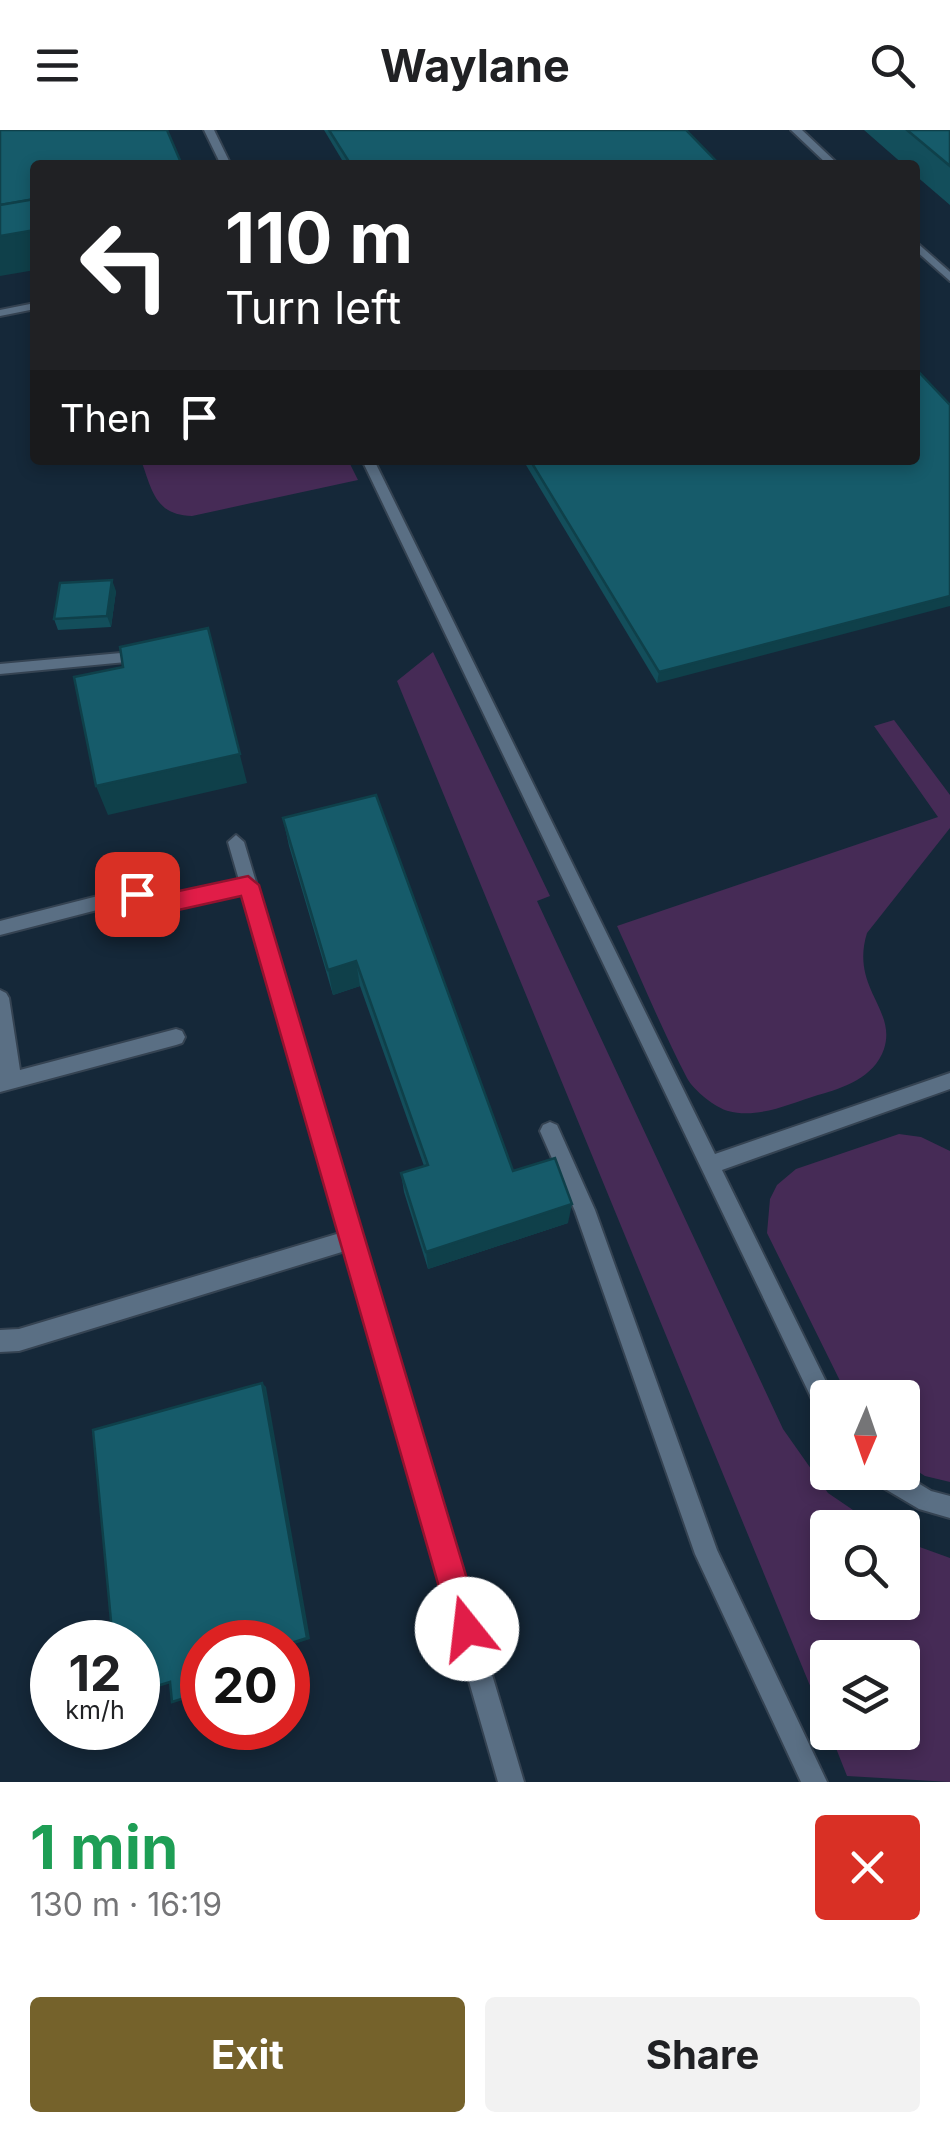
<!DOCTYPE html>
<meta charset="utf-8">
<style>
:root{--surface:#fff;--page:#f2f2f2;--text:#202124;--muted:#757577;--accent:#75622b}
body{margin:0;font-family:Inter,sans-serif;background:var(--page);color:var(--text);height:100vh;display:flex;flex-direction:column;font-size:38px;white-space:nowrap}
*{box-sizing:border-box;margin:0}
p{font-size:32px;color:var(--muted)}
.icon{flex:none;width:55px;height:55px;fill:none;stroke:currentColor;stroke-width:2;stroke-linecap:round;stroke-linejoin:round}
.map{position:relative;height:1652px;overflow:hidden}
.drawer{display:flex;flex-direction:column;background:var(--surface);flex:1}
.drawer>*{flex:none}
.hud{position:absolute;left:30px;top:30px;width:890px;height:305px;border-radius:10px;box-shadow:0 5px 15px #0003;background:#202124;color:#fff;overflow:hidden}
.needle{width:65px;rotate:182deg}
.controls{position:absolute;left:810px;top:1250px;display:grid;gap:20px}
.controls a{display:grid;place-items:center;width:110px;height:110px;border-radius:10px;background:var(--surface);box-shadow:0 5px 15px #0003;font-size:50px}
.speed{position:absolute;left:30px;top:1490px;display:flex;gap:20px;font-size:50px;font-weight:700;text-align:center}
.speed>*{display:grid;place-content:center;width:130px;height:130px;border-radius:50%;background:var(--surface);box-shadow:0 5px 15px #0003;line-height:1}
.speed small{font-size:25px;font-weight:400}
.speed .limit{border:15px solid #d22;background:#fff;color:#111}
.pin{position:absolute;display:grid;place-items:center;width:85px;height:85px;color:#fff;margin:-42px;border-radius:20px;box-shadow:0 5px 15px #0006}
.me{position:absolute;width:110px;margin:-55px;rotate:344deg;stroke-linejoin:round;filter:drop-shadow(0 0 8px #0008)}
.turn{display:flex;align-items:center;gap:35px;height:210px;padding:0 30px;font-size:45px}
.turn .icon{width:130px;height:130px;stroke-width:2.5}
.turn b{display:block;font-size:70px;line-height:85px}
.then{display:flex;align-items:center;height:95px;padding:0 30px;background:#0003;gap:20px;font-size:38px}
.round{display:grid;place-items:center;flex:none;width:105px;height:105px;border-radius:10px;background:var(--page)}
.summary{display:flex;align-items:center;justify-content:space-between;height:170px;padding:0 30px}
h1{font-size:60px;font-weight:700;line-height:75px;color:#1e9e55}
.cta{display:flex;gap:20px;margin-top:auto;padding:20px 30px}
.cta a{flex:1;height:115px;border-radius:10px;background:var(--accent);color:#fff;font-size:40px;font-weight:700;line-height:115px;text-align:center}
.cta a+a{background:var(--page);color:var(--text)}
header{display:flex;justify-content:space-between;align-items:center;height:130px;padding:0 30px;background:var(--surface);font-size:45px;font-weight:700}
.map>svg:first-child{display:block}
.green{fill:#462b56}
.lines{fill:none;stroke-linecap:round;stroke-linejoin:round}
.lane-casing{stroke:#354352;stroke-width:4}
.lane{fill:#5a6f84;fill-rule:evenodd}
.wall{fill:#134e5b}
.shaded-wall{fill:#0f404a}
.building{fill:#165b6a;stroke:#0f404a;stroke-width:2.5}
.route{fill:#e11d48;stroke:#92132f;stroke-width:2.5}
</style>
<header><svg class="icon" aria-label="menu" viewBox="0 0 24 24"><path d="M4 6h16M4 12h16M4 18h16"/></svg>Waylane<svg class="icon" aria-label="search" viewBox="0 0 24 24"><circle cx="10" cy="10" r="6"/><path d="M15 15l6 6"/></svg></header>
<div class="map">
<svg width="950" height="1652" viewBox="0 0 950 1652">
<rect width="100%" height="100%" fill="#152839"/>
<g class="green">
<path d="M141,330H348L358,350L192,386C155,385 152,360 141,330Z"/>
<polygon points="433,522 550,766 537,771 783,1299 828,1363 878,1397 828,1398 828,1472 902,1472 903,1411 950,1428 950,1652 847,1646 830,1603 902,1602 902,1528 828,1528 827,1597 397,551"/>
<path d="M894,590L950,665V698L867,803C850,858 897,879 884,919C874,948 843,958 818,965C789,974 758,989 728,981C716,978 693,960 687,948C662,900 640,846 617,796L938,687L874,596Z"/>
<polygon points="899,1004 921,1007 950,1021 950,1352 925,1346 903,1332 902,1268 848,1267 767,1103 770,1069 777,1055 796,1039"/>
</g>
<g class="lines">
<g class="lane-casing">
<g id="lane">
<polygon points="204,0 214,0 231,35 221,35"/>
<polygon points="791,0 802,0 839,35 828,35"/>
<polygon points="915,111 950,142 950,151 915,120"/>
<polygon points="35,173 35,179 0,186 0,180"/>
<polygon points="362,330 374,330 715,1024 950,943 950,959 722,1040 834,1268 828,1268 828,1289 820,1286"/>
<polygon points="121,523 128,528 126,532 0,544 0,534"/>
<polygon points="236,705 244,712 524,1652 498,1652 345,1121 19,1221 0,1222 0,1200 19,1199 340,1103 243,763 165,781 136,770 0,805 0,791 137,756 165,767 239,750 228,712"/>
<polygon points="0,860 6,863 9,868 20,940 176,899 182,901 185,907 182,913 176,915 0,962"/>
<polygon points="550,992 557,995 595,1080 717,1420 827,1652 801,1652 695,1424 575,1081 540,1001 543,995"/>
<polygon points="867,1342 900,1342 931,1361 950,1366 950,1388 919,1379 870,1350"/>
</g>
</g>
<use href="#lane" class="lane"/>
</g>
<g class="wall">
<polygon points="324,0 686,0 720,35 345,35"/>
<polygon points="864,0 950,0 950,75 915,45 915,35 904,35"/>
<polygon points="523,330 915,330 657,553"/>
<polygon points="116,461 111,497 58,500 54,489"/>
<polygon points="283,688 513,1041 568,1093 428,1139 404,1062 401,1043 424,1036 360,856 333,865 289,716"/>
</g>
<g class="shaded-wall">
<polygon points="35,76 35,140 0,146 0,82"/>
<polygon points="112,450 116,461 111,497 107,486"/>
<polygon points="950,466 950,476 657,553 659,542"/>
<polygon points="208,498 247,653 108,685 96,656"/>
<polygon points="356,831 360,856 333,865 328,840"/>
<polygon points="572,1074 568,1093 428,1139 426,1122"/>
<polygon points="262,1253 266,1257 310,1509 288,1516"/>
<polygon points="202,1541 202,1543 196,1545 199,1564 172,1572 191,1545"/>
</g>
<g class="building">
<polygon points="0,0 167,0 182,35 35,35 35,69 0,75"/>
<polygon points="329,0 686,0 720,35 351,35"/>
<polygon points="907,0 950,0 950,36"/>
<polygon points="35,69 35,100 0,106 0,75"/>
<polygon points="915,238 950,275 950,466 659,542 530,330 915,330"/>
<polygon points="112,450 107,486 54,489 60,453"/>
<polygon points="208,498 240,624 96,656 74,547 123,537 120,517"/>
<polygon points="376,665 513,1041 555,1028 572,1074 426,1122 401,1043 428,1035 356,831 328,840 283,688"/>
<polygon points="262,1253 307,1508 288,1514 288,1512 202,1512 202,1541 191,1545 194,1565 172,1572 170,1552 138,1562 138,1512 113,1512 93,1300"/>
</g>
<polygon class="route" points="248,746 259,755 482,1499 478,1510 467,1515 456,1510 451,1499 241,766 165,783 129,770 126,764 137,754 165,764"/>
</svg>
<div class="controls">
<a><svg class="needle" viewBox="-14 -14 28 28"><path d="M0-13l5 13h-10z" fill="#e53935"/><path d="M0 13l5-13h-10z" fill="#757577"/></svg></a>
<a><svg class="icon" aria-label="search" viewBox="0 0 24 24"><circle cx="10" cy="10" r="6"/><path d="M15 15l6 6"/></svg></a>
<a><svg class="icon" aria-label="layers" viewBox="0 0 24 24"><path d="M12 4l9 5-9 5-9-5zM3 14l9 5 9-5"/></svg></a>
</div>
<div class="speed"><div>12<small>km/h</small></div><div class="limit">20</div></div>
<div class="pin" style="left:137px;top:764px;background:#d93025"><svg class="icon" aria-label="arrive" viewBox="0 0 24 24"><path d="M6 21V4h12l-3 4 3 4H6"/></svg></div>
<svg class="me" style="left:467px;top:1499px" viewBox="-20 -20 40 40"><circle r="19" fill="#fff"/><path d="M0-13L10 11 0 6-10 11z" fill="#e11d48"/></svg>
<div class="hud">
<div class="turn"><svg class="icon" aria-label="left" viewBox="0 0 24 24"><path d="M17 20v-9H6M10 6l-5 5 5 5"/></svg><div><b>110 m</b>Turn left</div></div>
<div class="then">Then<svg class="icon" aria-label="arrive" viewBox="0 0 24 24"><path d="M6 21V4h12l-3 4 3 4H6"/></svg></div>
</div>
</div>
<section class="drawer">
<div class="summary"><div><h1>1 min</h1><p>130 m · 16:19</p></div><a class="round" style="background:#d93025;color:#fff"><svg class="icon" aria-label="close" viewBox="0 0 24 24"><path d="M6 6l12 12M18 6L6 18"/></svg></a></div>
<div class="cta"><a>Exit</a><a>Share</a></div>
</section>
